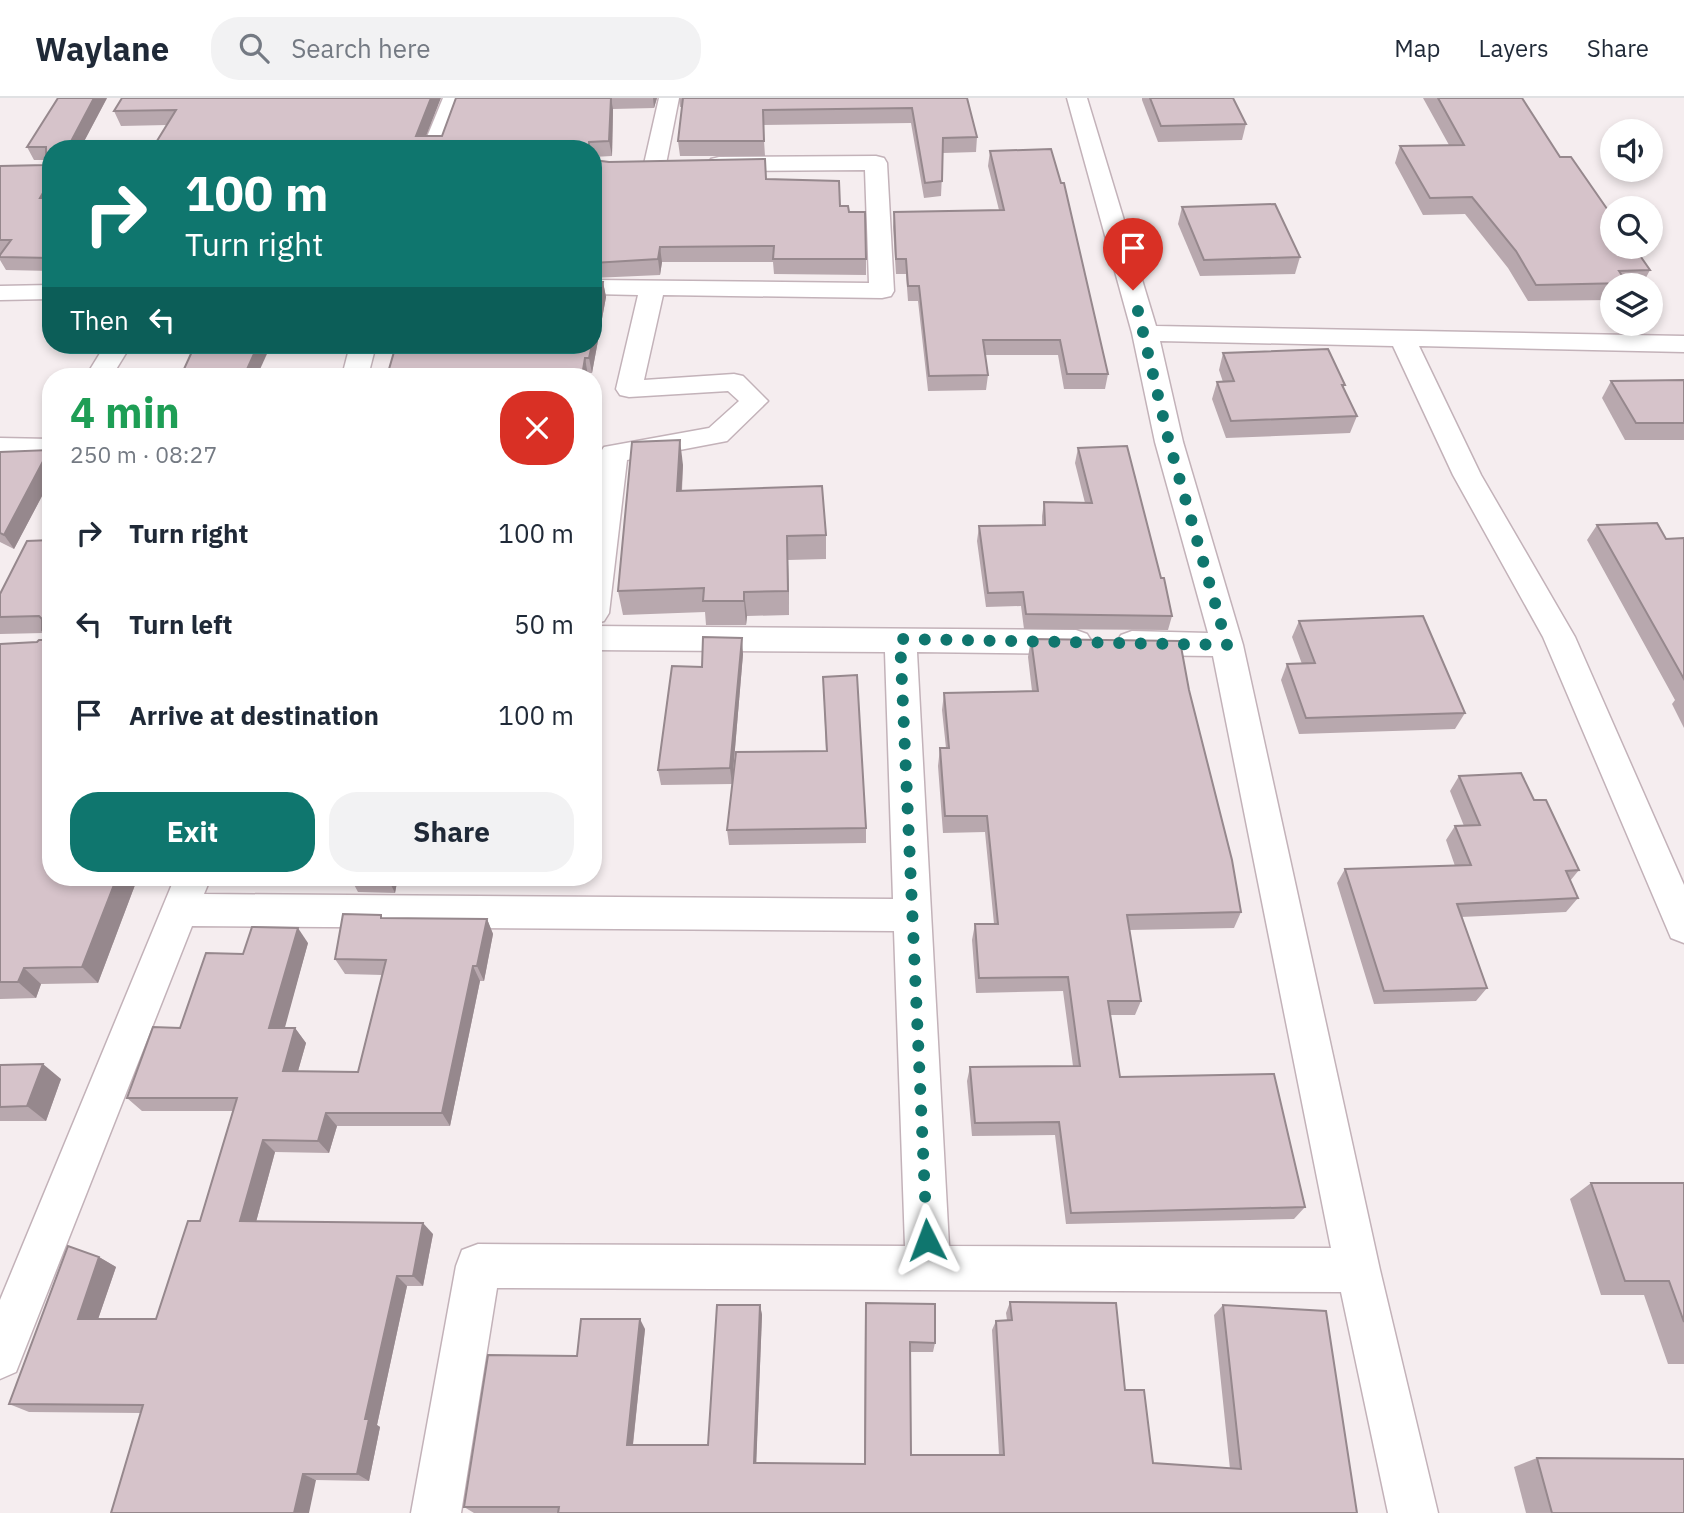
<!DOCTYPE html>
<meta charset="utf-8">
<style>
:root{--surface:#fff;--page:#f2f2f3;--text:#1f2937;--muted:#747a83;--line:#e0e1e3;--accent:#0f766e}
body{margin:0;font-family:"IBM Plex Sans",sans-serif;background:var(--page);color:var(--text);height:100vh;display:flex;flex-direction:column;font-size:26px;white-space:nowrap}
*{box-sizing:border-box;margin:0}
p{font-size:23px;color:var(--muted)}
.icon{flex:none;width:38px;height:38px;fill:none;stroke:currentColor;stroke-width:2;stroke-linecap:round;stroke-linejoin:round}
.map{position:relative;flex:1;overflow:hidden}
.panel{position:absolute;left:42px;top:270px;width:560px;height:518px;display:flex;flex-direction:column;background:var(--surface);border-radius:28px;box-shadow:0 4px 10px #0003}
.panel>*{flex:none}
.banner{position:absolute;left:42px;top:42px;width:560px;height:214px;border-radius:28px;box-shadow:0 4px 10px #0003;background:#0f766e;color:#fff;overflow:hidden}
.buttons{position:absolute;left:1600px;top:21px;display:grid;gap:14px}
.buttons a{display:grid;place-items:center;width:63px;height:63px;border-radius:50%;background:var(--surface);box-shadow:0 4px 10px #0003;font-size:35px}
.pin{position:absolute;display:grid;place-items:center;width:60px;height:60px;color:#fff;margin:-72px -30px;border-radius:50% 50% 50% 0;rotate:-45deg;box-shadow:0 0 7px #0007}
.pin .icon{rotate:45deg}
.me{position:absolute;width:77px;margin:-38px;rotate:357deg;stroke-linejoin:round;filter:drop-shadow(0 0 5px #0008)}
.turn{display:flex;align-items:center;gap:24px;height:147px;padding:0 28px;font-size:32px}
.turn .icon{width:91px;height:91px;stroke-width:2.5}
.turn b{display:block;font-size:49px;line-height:60px}
.then{display:flex;align-items:center;height:66px;padding:0 28px;background:#0003;gap:14px;font-size:26px}
.round{display:grid;place-items:center;flex:none;width:74px;height:74px;border-radius:28px;background:var(--page)}
.head{display:flex;align-items:center;justify-content:space-between;height:119px;padding:0 28px}
h1{font-size:42px;font-weight:800;line-height:52px;color:#1e9e55}
.button{display:flex;gap:14px;margin-top:auto;padding:14px 28px}
.button a{flex:1;height:80px;border-radius:28px;background:var(--accent);color:#fff;font-size:28px;font-weight:800;line-height:80px;text-align:center}
.button a+a{background:var(--page);color:var(--text)}
ul{padding:0;list-style:none}
li{display:flex;align-items:center;gap:21px;height:91px;padding:0 28px}
li div{flex:1}
li b{display:block;font-size:26px}
li em{font-style:normal}
header{display:flex;align-items:center;gap:42px;box-sizing:border-box;height:98px;padding:0 35px;background:var(--surface);border-bottom:2px solid var(--line)}
header strong{font-size:33px}
nav{display:flex;gap:38px;margin-inline-start:auto;font-size:24px}
.search{width:490px;height:63px;background:var(--page);display:flex;align-items:center;gap:18px;box-sizing:border-box;padding:0 24px;border-radius:28px;color:var(--muted);font-size:26px}
.map>svg:first-child{display:block}
.lines{fill:none;stroke-linecap:round;stroke-linejoin:round}
.street-casing{stroke:#c3b2b9;stroke-width:3}
.street{fill:#fff;fill-rule:evenodd}
.wall{fill:#b8a8ae}
.shaded-wall{fill:#96888d}
.building{fill:#d6c3ca;stroke:#96888d;stroke-width:2}
.route{stroke:#0f766e;stroke-width:12;stroke-dasharray:0 21.6}
</style>
<header>
<strong>Waylane</strong>
<div class="search"><svg class="icon" aria-label="search" viewBox="0 0 24 24"><circle cx="10" cy="10" r="6"/><path d="M15 15l6 6"/></svg>Search here</div>
<nav><a>Map</a><a>Layers</a><a>Share</a></nav>
</header>
<div class="map">
<svg width="1684" height="1415" viewBox="0 0 1684 1415">
<rect width="100%" height="100%" fill="#f5edef"/>
<g class="lines">
<g class="street-casing">
<g id="street">
<polygon points="443,0 463,0 444,51 422,51"/>
<polygon points="659,0 679,0 666,66 663,71 647,71 644,66"/>
<polygon points="1067,0 1087,0 1156,228 1684,238 1684,254 1419,248 1481,377 1575,539 1684,787 1684,845 1671,840 1543,539 1453,377 1393,248 1160,243 1183,344 1243,547 1380,1172 1438,1415 1388,1415 1341,1194 497,1190 461,1415 411,1415 456,1168 462,1152 478,1146 905,1148 894,833 192,828 16,1274 0,1281 0,1202 175,779 211,779 204,796 893,801 885,554 593,552 593,528 1076,532 1087,536 1092,544 1087,552 1076,556 917,554 949,1148 1331,1150 1213,558 1132,557 1121,553 1116,545 1121,537 1132,533 1208,535 1155,344 1132,235"/>
<polygon points="876,58 884,60 887,65 894,193 891,198 882,200 663,197 644,282 734,276 743,278 768,303 727,343 627,362 609,515 604,523 593,526 593,403 600,355 604,349 709,330 739,303 728,293 629,299 620,297 616,291 638,197 593,196 593,182 869,185 865,72 719,73 711,71 708,66 711,61 719,59"/>
<polygon points="51,187 51,201 0,202 0,188"/>
<polygon points="105,247 131,247 112,278 86,278"/>
<polygon points="350,247 376,247 368,278 342,278"/>
<polygon points="0,340 51,341 51,359 0,358"/>
</g>
</g>
<use href="#street" class="street"/>
</g>
<g class="wall">
<polygon points="107,0 80,51 51,51 51,173 6,172 0,162 0,157 2,155 0,155 0,68 46,67 46,62 34,62 27,49"/>
<polygon points="122,0 426,38 442,38 456,0 657,0 654,10 613,11 612,58 593,59 593,51 152,51 167,27 121,28 114,13"/>
<polygon points="679,0 967,0 977,39 976,54 943,55 941,98 924,100 911,25 763,27 765,58 680,58 678,43 682,9 680,9"/>
<polygon points="1142,0 1233,0 1246,26 1242,42 1158,44 1142,2"/>
<polygon points="1423,0 1522,0 1560,59 1650,172 1642,187 1612,187 1612,202 1528,203 1508,170 1465,116 1423,117 1395,65 1400,48 1449,47"/>
<polygon points="990,53 1108,276 1105,291 1064,291 1058,257 985,257 988,277 986,292 928,293 918,203 908,203 906,176 896,176 893,129 894,114 999,112 988,68"/>
<polygon points="593,62 766,81 840,108 849,114 866,161 866,177 774,176 773,164 662,164 660,177 593,180"/>
<polygon points="1182,109 1300,159 1295,176 1200,178 1178,126"/>
<polygon points="603,184 606,199 592,275 588,275 588,278 387,278"/>
<polygon points="1223,255 1345,287 1343,290 1357,318 1350,335 1226,340 1212,301 1217,284 1223,284 1219,272"/>
<polygon points="1684,282 1684,342 1625,342 1602,300 1611,283"/>
<polygon points="1078,350 1161,480 1172,518 1168,532 1024,531 1021,508 986,509 977,443 979,428 1042,427 1042,418 1044,404 1085,405 1075,365"/>
<polygon points="49,352 51,355 51,381 14,451 0,444 0,354"/>
<polygon points="683,367 682,393 826,437 826,461 788,462 789,517 747,518 746,527 706,527 705,514 623,517 618,493"/>
<polygon points="1597,427 1666,441 1684,440 1684,630 1672,606 1675,602 1587,442"/>
<polygon points="51,442 51,779 138,779 98,885 41,886 36,900 0,901 0,546 37,544 48,542 43,535 0,536 0,496"/>
<polygon points="1299,523 1465,615 1455,631 1299,636 1281,582 1287,566 1302,566 1292,539"/>
<polygon points="1031,541 1189,592 1241,814 1234,830 1129,832 1141,903 1135,917 1110,917 1120,979 1305,1109 1294,1121 1066,1126 1055,1037 972,1038 967,983 970,969 1073,968 1063,893 976,895 972,842 975,826 994,826 985,734 943,735 938,668 940,650 946,650 942,612 944,595 1032,593 1028,559"/>
<polygon points="743,556 732,686 661,687 658,672 702,569"/>
<polygon points="823,579 866,730 866,745 729,747 727,732 826,653"/>
<polygon points="1459,678 1534,702 1579,772 1570,783 1578,800 1566,814 1461,819 1487,890 1476,903 1374,906 1337,785 1345,771 1455,768 1446,742 1455,728 1464,728 1450,693"/>
<polygon points="398,779 395,795 358,794 351,781"/>
<polygon points="383,820 487,821 493,836 484,883 480,883 450,1028 337,1028 329,1055 275,1054 256,1124 433,1136 423,1188 407,1188 377,1327 380,1329 369,1383 316,1382 141,1315 29,1314 9,1306 99,1159 116,1169 98,1221 156,1221 200,1123 233,1013 142,1013 127,1000 180,930 243,856 308,845 284,930 295,930 306,945 298,973 358,974 382,877 345,876 335,861"/>
<polygon points="0,967 61,981 46,1023 0,1023"/>
<polygon points="1591,1085 1684,1085 1684,1266 1668,1266 1644,1197 1601,1197 1570,1101"/>
<polygon points="1010,1204 1125,1292 1153,1365 1230,1371 1214,1217 1223,1207 1357,1415 474,1415 464,1409 577,1258 645,1231 633,1347 708,1347 760,1207 762,1217 756,1365 864,1366 865,1215 935,1245 933,1254 910,1254 911,1357 999,1357 992,1232 996,1223 1007,1222 1006,1215"/>
<polygon points="1537,1360 1684,1415 1526,1415 1514,1369"/>
</g>
<g class="shaded-wall">
<polygon points="94,0 107,0 80,51 67,51"/>
<polygon points="431,0 441,0 421,51 416,38"/>
<polygon points="611,0 613,11 612,58 609,43"/>
<polygon points="653,0 657,0 654,10"/>
<polygon points="51,81 51,107 40,100"/>
<polygon points="660,149 662,164 660,177 658,161"/>
<polygon points="603,184 606,199 592,275 589,260 592,247 593,247 593,238"/>
<polygon points="258,247 271,247 257,278 244,278"/>
<polygon points="585,260 588,278 582,278"/>
<polygon points="680,342 683,367 680,417 677,393"/>
<polygon points="49,352 51,355 51,381 14,451 4,437"/>
<polygon points="787,438 788,462 789,517 788,493"/>
<polygon points="744,494 747,518 746,527 744,503"/>
<polygon points="51,514 51,545 42,533"/>
<polygon points="742,540 743,556 732,686 730,670"/>
<polygon points="117,779 138,779 98,885 82,869"/>
<polygon points="389,779 398,779 395,795 388,781"/>
<polygon points="487,821 493,836 484,883 477,868"/>
<polygon points="298,830 308,845 281,944 269,930"/>
<polygon points="473,868 480,883 450,1028 442,1015"/>
<polygon points="24,870 41,886 36,900 18,884"/>
<polygon points="295,930 306,945 294,987 283,973"/>
<polygon points="43,966 61,981 46,1023 27,1008"/>
<polygon points="326,1015 337,1028 329,1055 318,1043"/>
<polygon points="263,1042 275,1054 253,1135 240,1123"/>
<polygon points="423,1125 433,1136 423,1188 413,1178"/>
<polygon points="99,1159 116,1169 95,1230 78,1221"/>
<polygon points="397,1178 407,1188 377,1327 380,1329 369,1383 357,1376 365,1321"/>
<polygon points="760,1207 762,1217 756,1372 754,1365"/>
<polygon points="640,1221 645,1231 632,1354 627,1347"/>
<polygon points="303,1376 316,1382 309,1415 294,1415"/>
</g>
<g class="building">
<polygon points="58,0 94,0 67,51 51,51 51,81 40,100 51,100 51,160 0,159 0,157 11,142 0,142 0,68 46,67 46,49 27,49"/>
<polygon points="122,0 431,0 416,38 442,38 456,0 611,0 609,43 589,44 589,51 152,51 176,12 114,13"/>
<polygon points="683,0 967,0 977,39 943,40 942,83 925,85 912,10 763,12 764,43 678,43"/>
<polygon points="1150,0 1233,0 1246,26 1161,28"/>
<polygon points="1438,0 1522,0 1560,59 1571,59 1612,118 1612,149 1634,149 1650,172 1619,173 1627,185 1536,187 1516,153 1472,99 1430,100 1400,48 1464,47"/>
<polygon points="1051,51 1061,85 1064,85 1108,276 1067,276 1060,242 983,242 988,277 929,278 919,188 908,188 906,161 896,161 894,114 1004,112 990,53"/>
<polygon points="765,61 766,81 839,83 840,108 848,108 849,114 865,114 866,161 773,161 774,148 660,149 658,161 593,165 593,62 609,64"/>
<polygon points="1275,106 1300,159 1204,162 1182,109"/>
<polygon points="593,183 603,184 593,238"/>
<polygon points="195,247 258,247 244,278 186,278 189,271 184,271"/>
<polygon points="396,247 592,247 589,260 585,260 582,278 387,278"/>
<polygon points="1328,251 1345,287 1342,287 1357,318 1231,323 1217,284 1234,283 1223,255"/>
<polygon points="1684,282 1684,325 1636,325 1611,283"/>
<polygon points="680,342 677,393 822,388 826,437 787,438 788,493 744,494 744,503 703,503 704,490 618,493 632,344"/>
<polygon points="1127,348 1161,480 1164,480 1172,518 1026,516 1023,494 988,495 979,428 1045,427 1044,404 1092,405 1078,350"/>
<polygon points="49,352 4,437 0,435 0,354"/>
<polygon points="1657,425 1666,441 1684,440 1684,581 1597,427"/>
<polygon points="51,442 51,514 42,533 42,521 39,518 0,519 0,496 27,443"/>
<polygon points="1423,518 1465,615 1306,620 1287,566 1315,565 1299,523"/>
<polygon points="703,539 742,540 730,670 658,672 672,568 702,569"/>
<polygon points="1031,541 1180,543 1189,592 1232,762 1241,814 1127,817 1141,903 1108,903 1120,979 1274,976 1305,1109 1071,1115 1059,1024 975,1025 970,969 1080,968 1068,879 979,880 975,826 998,826 987,718 945,718 940,650 949,650 944,595 1038,593"/>
<polygon points="39,542 51,542 51,779 117,779 82,869 24,870 18,884 0,884 0,546 37,544"/>
<polygon points="857,577 866,730 727,732 736,654 827,653 823,579"/>
<polygon points="1521,675 1534,702 1546,702 1579,772 1566,773 1578,800 1457,806 1487,890 1384,893 1345,771 1471,767 1455,728 1480,727 1459,678"/>
<polygon points="351,779 389,779 388,781 351,781"/>
<polygon points="343,816 381,817 381,820 487,821 477,868 473,868 442,1015 326,1015 318,1043 263,1042 240,1123 423,1125 413,1178 397,1178 365,1321 369,1321 357,1376 303,1376 294,1415 111,1415 143,1307 9,1306 68,1148 99,1159 78,1221 156,1221 188,1123 200,1123 237,1000 127,1000 153,929 180,930 206,855 243,856 252,829 298,830 269,930 295,930 283,973 358,974 386,862 335,861"/>
<polygon points="43,966 27,1008 0,1009 0,967"/>
<polygon points="1591,1085 1684,1085 1684,1224 1669,1183 1625,1183"/>
<polygon points="1010,1204 1116,1205 1125,1292 1144,1292 1153,1365 1241,1371 1223,1207 1326,1213 1357,1415 558,1415 559,1409 464,1409 488,1257 577,1258 581,1221 640,1221 627,1347 708,1347 717,1207 760,1207 754,1365 865,1366 866,1205 935,1206 935,1245 910,1244 911,1357 1004,1357 996,1223 1012,1222"/>
<polygon points="1537,1360 1684,1361 1684,1415 1552,1415"/>
</g>
<g class="lines">
<polyline class="route" points="927,1142 900,541 1227,547 1169,344 1133,192"/>
</g>
</svg>
<div class="buttons">
<a><svg class="icon" aria-label="sound" viewBox="0 0 24 24"><path d="M4 9h4l5-4v14l-5-4H4zM17 9q2 3 0 6"/></svg></a>
<a><svg class="icon" aria-label="search" viewBox="0 0 24 24"><circle cx="10" cy="10" r="6"/><path d="M15 15l6 6"/></svg></a>
<a><svg class="icon" aria-label="layers" viewBox="0 0 24 24"><path d="M12 4l9 5-9 5-9-5zM3 14l9 5 9-5"/></svg></a>
</div>
<div class="pin" style="left:1133px;top:192px;background:#d93025"><svg class="icon" aria-label="arrive" viewBox="0 0 24 24"><path d="M6 21V4h12l-3 4 3 4H6"/></svg></div>
<svg class="me" style="left:927px;top:1142px" viewBox="-20 -20 40 40"><path d="M0-17L14 15 0 8-14 15z" fill="#0f766e" stroke="#fff" stroke-width="4"/></svg>
<div class="banner">
<div class="turn"><svg class="icon" aria-label="right" viewBox="0 0 24 24"><path d="M7 20v-9h11M14 6l5 5-5 5"/></svg><div><b>100 m</b>Turn right</div></div>
<div class="then">Then<svg class="icon" aria-label="left" viewBox="0 0 24 24"><path d="M17 20v-9H6M10 6l-5 5 5 5"/></svg></div>
</div>
<section class="panel">
<div class="head"><div><h1>4 min</h1><p>250 m · 08:27</p></div><a class="round" style="background:#d93025;color:#fff"><svg class="icon" aria-label="close" viewBox="0 0 24 24"><path d="M6 6l12 12M18 6L6 18"/></svg></a></div>
<ul>
<li><svg class="icon" aria-label="right" viewBox="0 0 24 24"><path d="M7 20v-9h11M14 6l5 5-5 5"/></svg><div><b>Turn right</b></div><em>100 m</em></li>
<li><svg class="icon" aria-label="left" viewBox="0 0 24 24"><path d="M17 20v-9H6M10 6l-5 5 5 5"/></svg><div><b>Turn left</b></div><em>50 m</em></li>
<li><svg class="icon" aria-label="arrive" viewBox="0 0 24 24"><path d="M6 21V4h12l-3 4 3 4H6"/></svg><div><b>Arrive at destination</b></div><em>100 m</em></li>
</ul>
<div class="button"><a>Exit</a><a>Share</a></div>
</section>
</div>
